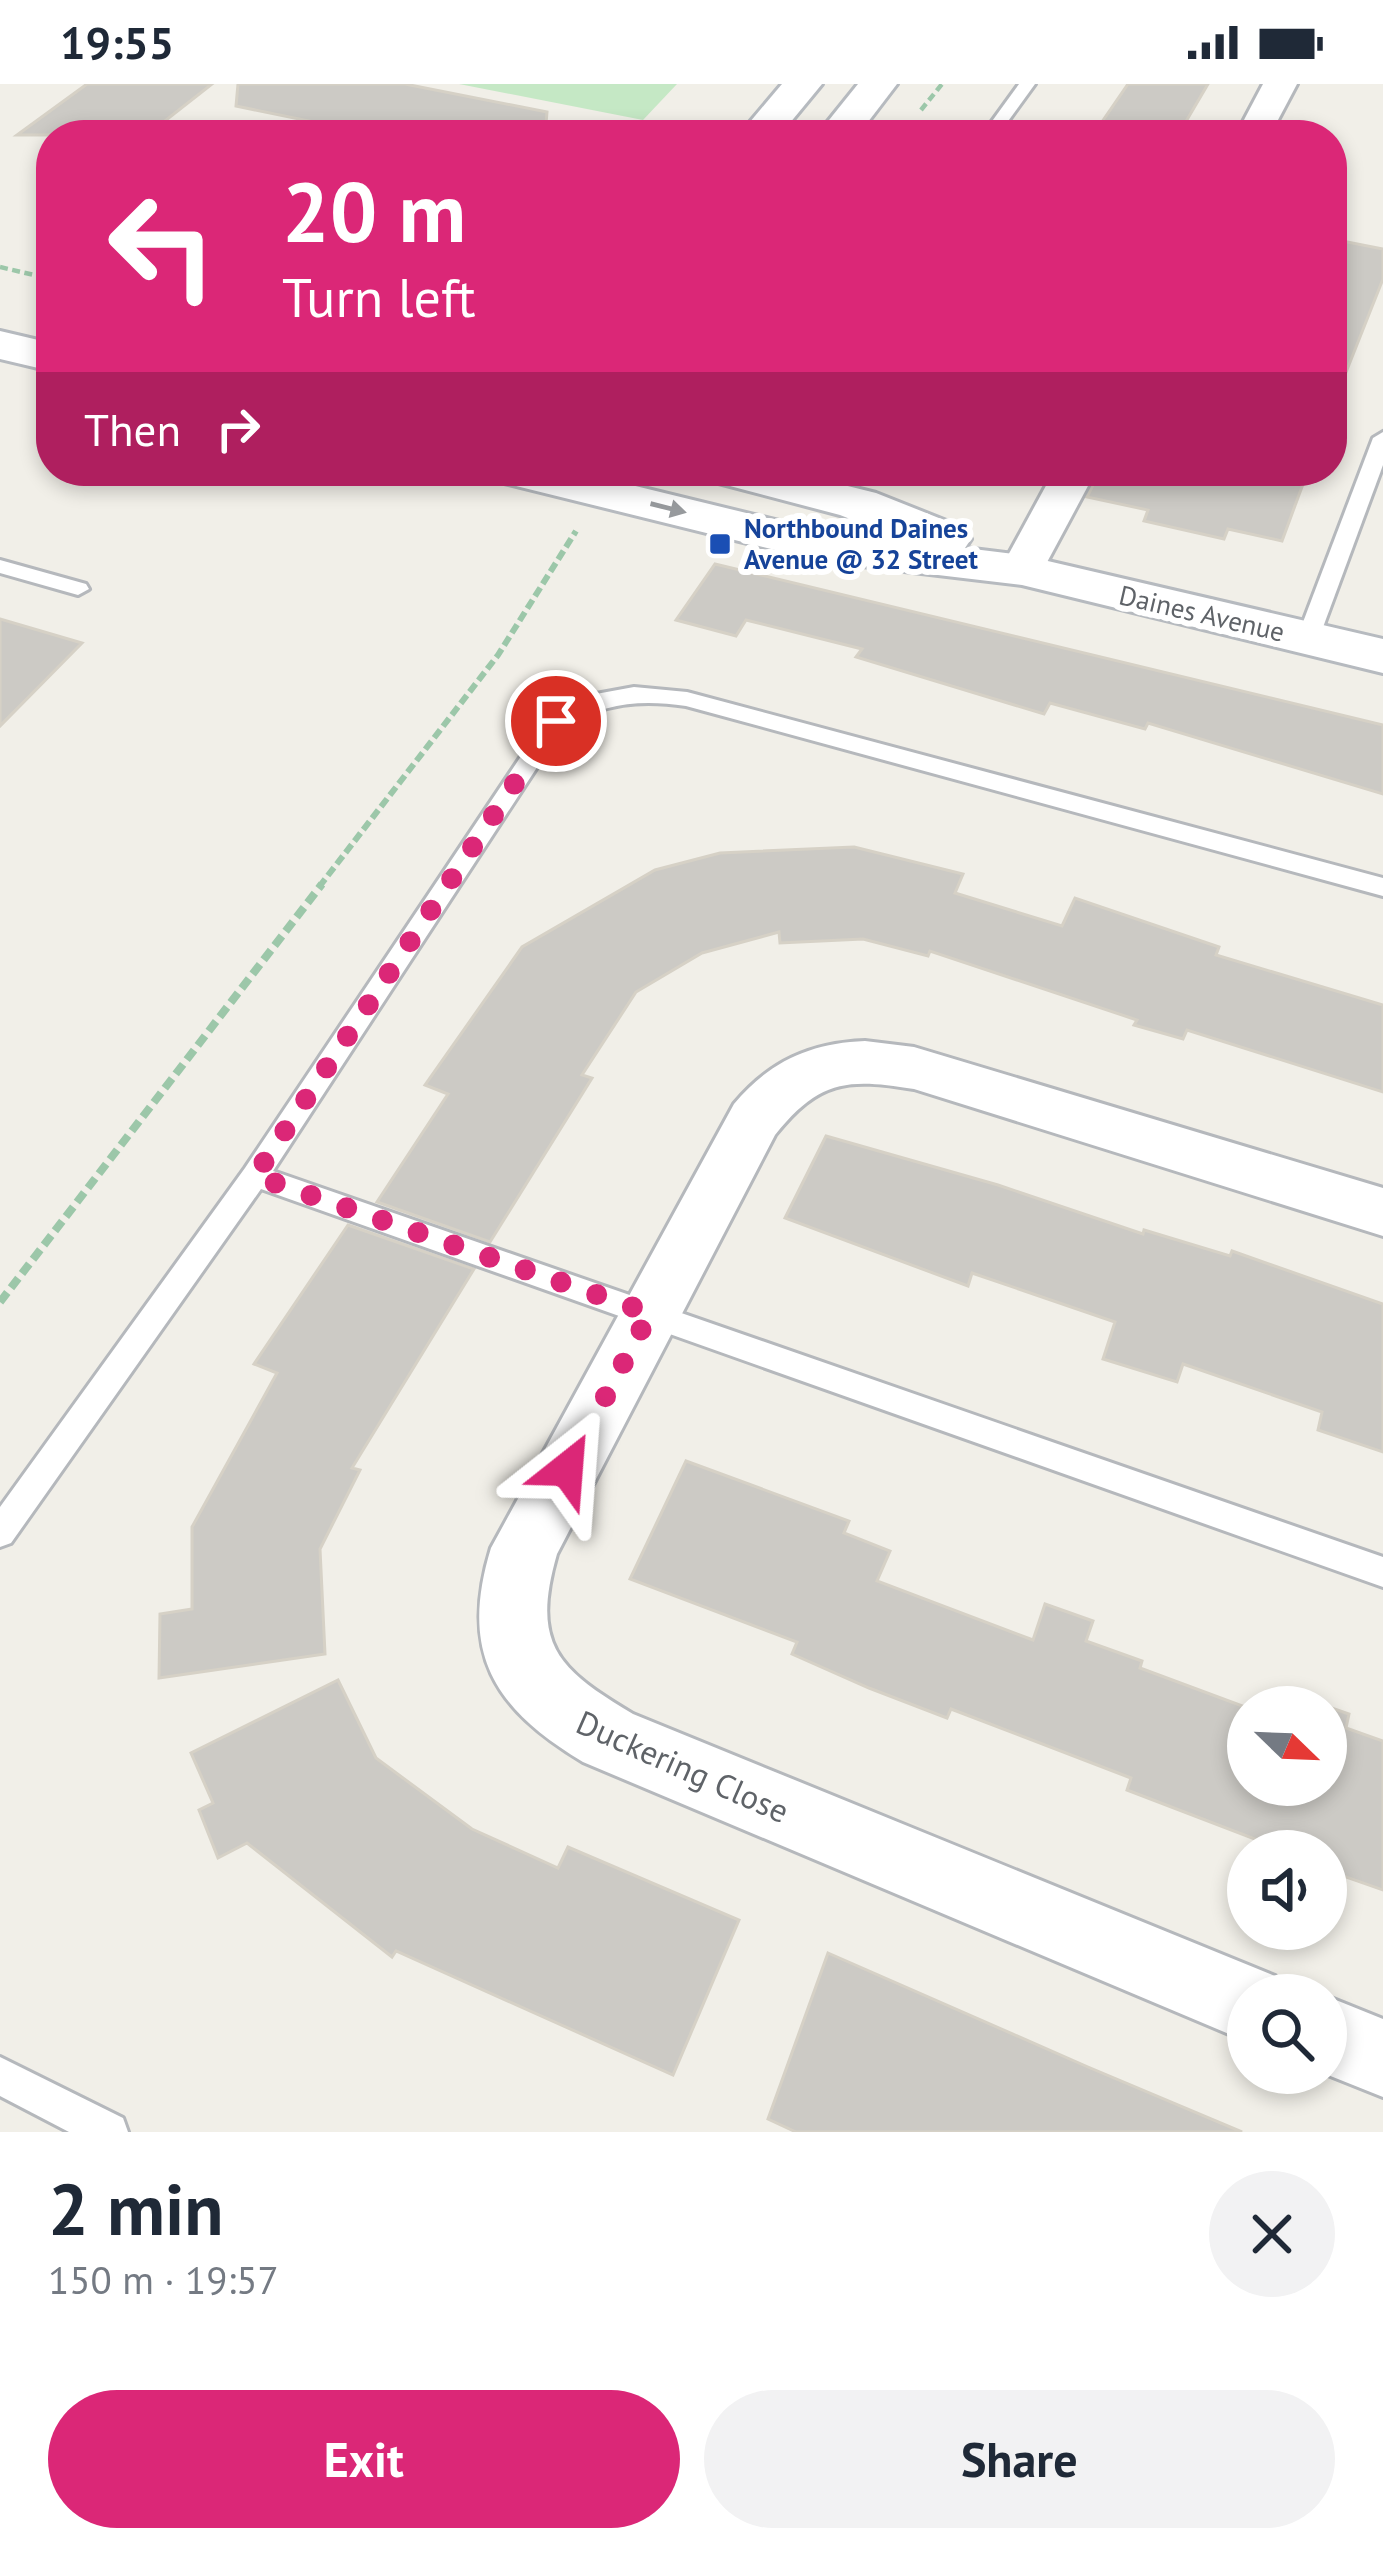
<!DOCTYPE html>
<meta charset="utf-8">
<style>
:root{--surface:#fff;--page:#f2f2f3;--text:#1f2937;--muted:#747a83;--accent:#db2777}
body{margin:0;font-family:"PT Sans",sans-serif;background:var(--page);color:var(--text);height:100vh;display:flex;flex-direction:column;font-size:45px;white-space:nowrap}
*{box-sizing:border-box;margin:0}
p{font-size:39px;color:var(--muted)}
.icon{flex:none;width:66px;height:66px;fill:none;stroke:currentColor;stroke-width:2;stroke-linecap:round;stroke-linejoin:round}
.map{position:relative;height:2048px;overflow:hidden}
.panel{display:flex;flex-direction:column;background:var(--surface);flex:1}
.panel>*{flex:none}
.hud{position:absolute;left:36px;top:36px;width:1311px;height:366px;border-radius:48px;box-shadow:0 6px 18px #0003;background:#db2777;color:#fff;overflow:hidden}
.needle{width:78px;rotate:113deg}
.tools{position:absolute;left:1227px;top:1602px;display:grid;gap:24px}
.tools a{display:grid;place-items:center;width:120px;height:120px;border-radius:50%;background:var(--surface);box-shadow:0 6px 18px #0003;font-size:60px}
.pin{position:absolute;display:grid;place-items:center;width:102px;height:102px;color:#fff;margin:-51px;border:6px solid #fff;border-radius:50%;box-shadow:0 3px 12px #0007}
.me{position:absolute;width:132px;margin:-66px;rotate:28deg;stroke-linejoin:round;filter:drop-shadow(0 0 9px #0008)}
.turn{display:flex;align-items:center;gap:42px;height:252px;padding:0 48px;font-size:54px}
.turn .icon{width:156px;height:156px;stroke-width:2.5}
.turn b{display:block;font-size:84px;line-height:102px}
.then{display:flex;align-items:center;height:114px;padding:0 48px;background:#0003;gap:24px;font-size:45px}
.round{display:grid;place-items:center;flex:none;width:126px;height:126px;border-radius:63px;background:var(--page)}
.headline{display:flex;align-items:center;justify-content:space-between;height:204px;padding:0 48px}
h1{font-size:72px;font-weight:600;line-height:90px}
.primary-button{display:flex;gap:24px;margin-top:auto;padding:24px 48px}
.primary-button a{flex:1;height:138px;border-radius:72px;background:var(--accent);color:#fff;font-size:48px;font-weight:600;line-height:138px;text-align:center}
.primary-button a+a{background:var(--page);color:var(--text)}
.status{display:flex;justify-content:space-between;align-items:center;height:84px;padding:0 60px;background:var(--surface);direction:ltr}
.status svg{height:33px;fill:currentColor}
.map>svg:first-child{display:block}
.green{fill:#c5e8c5}
.building{fill:#cccac5;stroke:#d6d1c6;stroke-width:3}
.lines{fill:none;stroke-linecap:round;stroke-linejoin:round}
.lane-casing{stroke:#b5b8bc;stroke-width:6}
.street-casing{stroke:#b5b8bc;stroke-width:6}
.secondary-casing{stroke:#b6babf;stroke-width:6}
.path-far2{stroke:#9cc7a9;stroke-width:4.5;stroke-dasharray:8 4.5;stroke-linecap:butt}
.path-far1{stroke:#9cc7a9;stroke-width:6;stroke-dasharray:10 4.5;stroke-linecap:butt}
.path{stroke:#9cc7a9;stroke-width:8;stroke-dasharray:12 6;stroke-linecap:butt}
.lane{fill:#fff;fill-rule:evenodd}
.street{fill:#fff;fill-rule:evenodd}
.secondary{fill:#fff;fill-rule:evenodd}
.oneway{fill:#979a9d}
.route{stroke:#db2777;stroke-width:21;stroke-dasharray:0 37.8}
.transit-dot{fill:#1a4fb4;stroke:#fff;stroke-width:4.5}
.labels{text-anchor:middle;dominant-baseline:central;stroke-width:12;stroke-linejoin:round;paint-order:stroke}
.far-transit-label{font-size:27px;font-weight:bold;fill:#164399;stroke:#fff;text-anchor:start}
.far-street-label{font-size:27px;fill:#5f6368;stroke:#fff}
.street-label{font-size:33px;fill:#5f6368;stroke:#fff}
</style>
<div class="status"><b>19:55</b><svg viewBox="0 0 49 12"><path d="M0 12V9h3v3zM5 12V6h3v6zM10 12V3h3v9zM15 12V0h3v12zM26 1h20v11H26zM47 4h2v5h-2z"/></svg></div>
<div class="map">
<svg width="1383" height="2048" viewBox="0 0 1383 2048">
<rect width="100%" height="100%" fill="#f1efe8"/>
<polygon class="green" points="459,0 677,0 643,36"/>
<g class="building">
<polygon points="87,0 212,0 147,51 17,51"/>
<polygon points="238,0 405,0 547,28 545,51 377,51 236,22"/>
<polygon points="1128,0 1208,0 1178,51 1093,51"/>
<polygon points="1332,155 1383,165 1383,195 1335,316"/>
<polygon points="1100,387 1245,387 1303,400 1282,457 1228,445 1224,455 1144,437 1148,426 1087,413"/>
<polygon points="715,480 1383,641 1383,710 1148,639 1145,645 1050,619 1044,630 856,573 862,565 746,536 736,552 676,536"/>
<polygon points="0,535 82,559 0,642"/>
<polygon points="854,763 963,790 955,809 1062,842 1075,814 1219,863 1216,871 1383,921 1383,1008 1187,946 1183,955 1134,941 1137,936 930,867 928,872 863,855 780,859 779,848 702,869 636,908 582,991 592,994 490,1158 377,1118 448,1010 425,1001 522,863 655,786 720,769"/>
<polygon points="826,1052 998,1101 1143,1150 1144,1146 1230,1172 1232,1167 1383,1220 1383,1368 1318,1346 1322,1328 1183,1280 1177,1298 1103,1275 1115,1238 972,1189 968,1202 785,1134"/>
<polygon points="348,1141 474,1185 352,1384 360,1386 320,1465 325,1570 159,1594 160,1530 192,1525 192,1443 277,1289 254,1280"/>
<polygon points="686,1377 849,1437 844,1449 890,1467 877,1497 1033,1556 1045,1520 1093,1537 1086,1557 1142,1577 1140,1584 1248,1624 1248,1701 1326,1701 1326,1623 1298,1623 1300,1613 1349,1630 1346,1644 1383,1657 1383,1806 1326,1786 1326,1767 1286,1767 1127,1706 1131,1694 951,1625 947,1634 869,1604 792,1570 797,1558 630,1495"/>
<polygon points="338,1596 376,1674 472,1745 558,1784 568,1763 739,1836 673,1991 396,1867 392,1873 247,1759 218,1774 199,1726 213,1719 191,1669"/>
<polygon points="828,1869 1088,1983 1242,2048 796,2048 768,2035"/>
</g>
<g class="lines">
<g class="lane-casing">
<g id="lane">
<polygon points="1019,0 1035,0 998,51 982,51"/>
<polygon points="1383,348 1383,381 1319,554 1316,559 1300,559 1297,554 1373,354"/>
<polygon points="0,476 86,500 89,505 78,511 0,489"/>
<path d="M634,603L687,608L1383,794V812L686,622C640,615 605,619 564,642L273,1087L1383,1473V1503L261,1105L11,1459L0,1463V1423L245,1084L548,632L596,610Z"/>
<polygon points="0,1973 123,2034 128,2048 69,2048 0,2012"/>
</g>
</g>
<g class="street-casing">
<g id="street">
<polygon points="1263,0 1297,0 1270,51 1236,51"/>
<polygon points="1054,387 1096,387 1038,495 1006,495 1000,486"/>
<path d="M865,957L914,963L1383,1104V1152L914,1005C847,994 819,996 775,1051L557,1470C531,1560 557,1585 633,1630L1275,1892L1284,1911H1248V1958L583,1678C493,1624 459,1568 491,1464L734,1020C769,978 810,959 865,957Z"/>
<polygon points="1326,1912 1383,1935 1383,2013 1323,1989"/>
</g>
</g>
<g class="secondary-casing">
<g id="secondary">
<polygon points="782,0 822,0 780,51 739,51"/>
<polygon points="858,0 897,0 858,51 817,51"/>
<polygon points="0,247 51,259 51,287 0,275"/>
<polygon points="489,387 574,387 820,447 906,457 840,431 711,397 704,387 787,387 876,409 964,444 971,455 965,464 1022,471 1383,555 1383,589 1022,501 820,477 496,397"/>
</g>
</g>
<g class="path-far2">
<polyline points="921,26 942,0"/>
<polyline points="0,183 51,195"/>
</g>
<polyline class="path-far1" points="319,803 498,571 576,447"/>
<polyline class="path" points="0,1218 322,800"/>
<use href="#lane" class="lane"/>
<use href="#street" class="street"/>
<use href="#secondary" class="secondary"/>
</g>
<defs><path id="oneway-solid" d="M-6-.8H1V-3.2L6.5 0L1 3.2V.8H-6Z" transform="scale(3)"/></defs>
<use class="oneway" href="#oneway-solid" transform="translate(668 424) rotate(14)"/>
<g class="lines">
<polyline class="route" points="556,637 255,1092 650,1229 567,1385"/>
</g>
<rect class="transit-dot" x="708" y="448" width="24" height="24" rx="6"/>
<g class="labels">
<g class="far-transit-label">
<text x="744" y="444">Northbound Daines<tspan x="744" dy="31">Avenue @ 32 Street</tspan></text>
</g>
<g class="far-street-label">
<text transform="translate(1202 529) rotate(13)">Daines Avenue</text>
</g>
<g class="street-label">
<text transform="translate(683 1682) rotate(24)">Duckering Close</text>
</g>
</g>
</svg>
<div class="tools">
<a><svg class="needle" viewBox="-14 -14 28 28"><path d="M0-13l5 13h-10z" fill="#e53935"/><path d="M0 13l5-13h-10z" fill="#747a83"/></svg></a>
<a><svg class="icon" aria-label="sound" viewBox="0 0 24 24"><path d="M4 9h4l5-4v14l-5-4H4zM17 9q2 3 0 6"/></svg></a>
<a><svg class="icon" aria-label="search" viewBox="0 0 24 24"><circle cx="10" cy="10" r="6"/><path d="M15 15l6 6"/></svg></a>
</div>
<div class="pin" style="left:556px;top:637px;background:#d93025"><svg class="icon" aria-label="arrive" viewBox="0 0 24 24"><path d="M6 21V4h12l-3 4 3 4H6"/></svg></div>
<svg class="me" style="left:567px;top:1385px" viewBox="-20 -20 40 40"><path d="M0-17L14 15 0 8-14 15z" fill="#db2777" stroke="#fff" stroke-width="4"/></svg>
<div class="hud">
<div class="turn"><svg class="icon" aria-label="left" viewBox="0 0 24 24"><path d="M17 20v-9H6M10 6l-5 5 5 5"/></svg><div><b>20 m</b>Turn left</div></div>
<div class="then">Then<svg class="icon" aria-label="right" viewBox="0 0 24 24"><path d="M7 20v-9h11M14 6l5 5-5 5"/></svg></div>
</div>
</div>
<section class="panel">
<div class="headline"><div><h1>2 min</h1><p>150 m · 19:57</p></div><a class="round"><svg class="icon" aria-label="close" viewBox="0 0 24 24"><path d="M6 6l12 12M18 6L6 18"/></svg></a></div>
<div class="primary-button"><a>Exit</a><a>Share</a></div>
</section>
